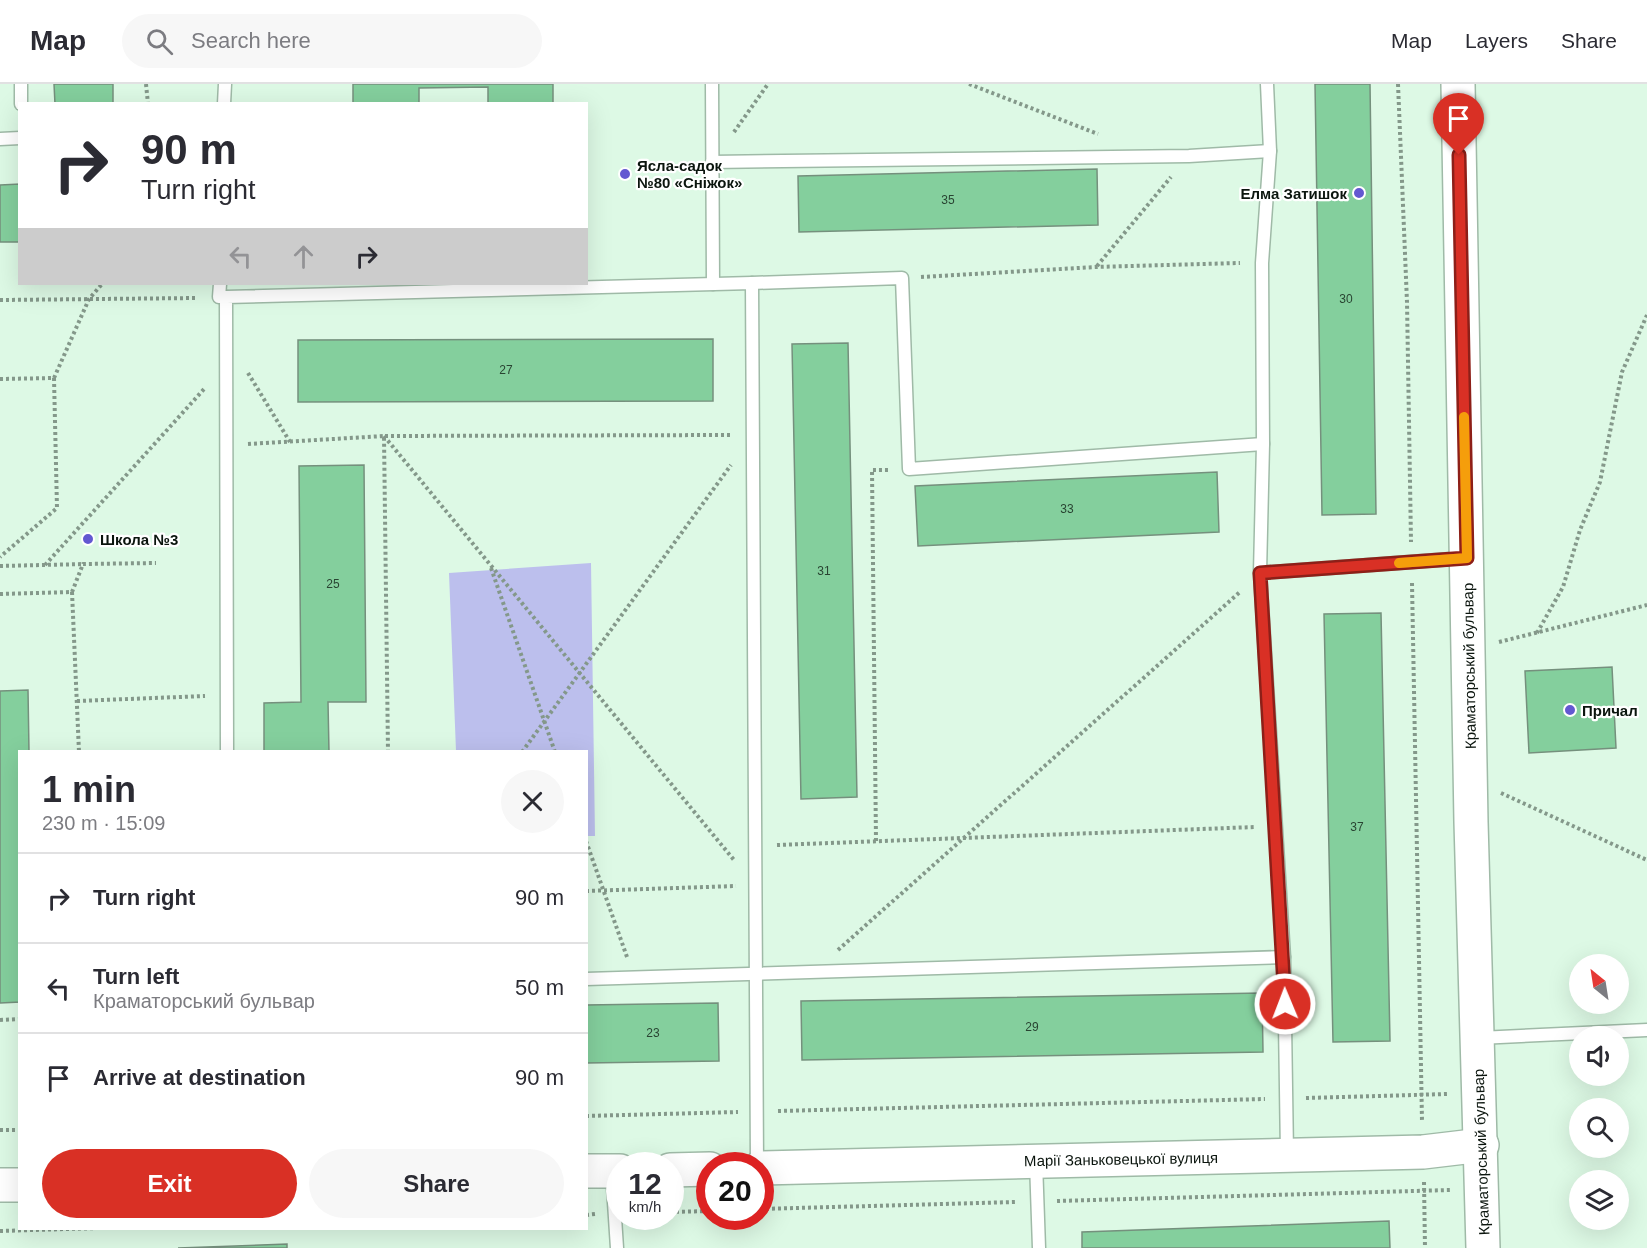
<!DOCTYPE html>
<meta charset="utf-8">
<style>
:root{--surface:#fff;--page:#f7f7f7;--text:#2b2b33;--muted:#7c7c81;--line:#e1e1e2;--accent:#d93025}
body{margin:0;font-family:Helvetica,sans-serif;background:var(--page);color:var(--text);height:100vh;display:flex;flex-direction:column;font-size:22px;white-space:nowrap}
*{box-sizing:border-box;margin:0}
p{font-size:20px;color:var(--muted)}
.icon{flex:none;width:33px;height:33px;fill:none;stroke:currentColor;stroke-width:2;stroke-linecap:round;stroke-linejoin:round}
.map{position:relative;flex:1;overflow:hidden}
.panel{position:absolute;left:18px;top:666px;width:570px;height:480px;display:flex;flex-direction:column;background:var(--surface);border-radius:0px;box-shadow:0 6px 24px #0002}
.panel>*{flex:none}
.hud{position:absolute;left:18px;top:18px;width:570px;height:183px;border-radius:0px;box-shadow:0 6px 24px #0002;background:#fff;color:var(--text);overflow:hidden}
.needle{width:39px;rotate:330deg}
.buttons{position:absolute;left:1569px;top:870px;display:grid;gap:12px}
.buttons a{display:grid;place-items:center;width:60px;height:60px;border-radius:50%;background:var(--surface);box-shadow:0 6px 24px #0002;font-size:30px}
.speed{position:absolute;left:606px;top:1068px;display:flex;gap:12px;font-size:30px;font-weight:700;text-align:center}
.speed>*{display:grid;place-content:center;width:78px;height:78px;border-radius:50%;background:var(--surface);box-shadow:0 6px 24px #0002;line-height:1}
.speed small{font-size:15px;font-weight:400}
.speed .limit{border:9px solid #d22;background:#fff;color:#111}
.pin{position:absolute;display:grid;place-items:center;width:51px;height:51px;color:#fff;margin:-62px -26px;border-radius:50% 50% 50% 0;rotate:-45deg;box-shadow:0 0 6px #0007}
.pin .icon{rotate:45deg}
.me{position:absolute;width:66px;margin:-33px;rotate:359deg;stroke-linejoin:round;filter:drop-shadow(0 0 4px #0008)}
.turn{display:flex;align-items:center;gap:21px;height:126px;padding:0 24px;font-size:27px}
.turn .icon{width:78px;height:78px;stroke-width:2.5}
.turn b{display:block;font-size:42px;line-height:51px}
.lanes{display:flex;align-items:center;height:57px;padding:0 24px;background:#0003;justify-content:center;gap:30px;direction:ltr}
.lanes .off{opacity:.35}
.round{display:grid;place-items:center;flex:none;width:63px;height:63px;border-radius:32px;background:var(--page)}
.head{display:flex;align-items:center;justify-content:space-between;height:102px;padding:0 24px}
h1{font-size:36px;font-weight:700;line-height:45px}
.primary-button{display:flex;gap:12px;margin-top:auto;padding:12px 24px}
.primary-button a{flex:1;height:69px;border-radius:36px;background:var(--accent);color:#fff;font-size:24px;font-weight:700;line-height:69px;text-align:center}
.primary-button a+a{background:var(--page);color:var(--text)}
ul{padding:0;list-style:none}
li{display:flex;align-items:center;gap:18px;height:90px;padding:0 24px;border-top:2px solid var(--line)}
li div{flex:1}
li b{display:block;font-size:22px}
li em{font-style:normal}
header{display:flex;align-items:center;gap:36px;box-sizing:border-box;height:84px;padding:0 30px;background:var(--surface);border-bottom:2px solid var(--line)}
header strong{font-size:28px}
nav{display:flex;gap:33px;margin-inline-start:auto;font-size:21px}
.search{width:420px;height:54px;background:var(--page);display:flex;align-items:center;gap:15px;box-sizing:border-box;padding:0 21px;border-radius:33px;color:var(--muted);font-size:22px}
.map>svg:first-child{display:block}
.green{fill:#bcbfed}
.building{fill:#84cf9d;stroke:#75907d;stroke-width:1.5}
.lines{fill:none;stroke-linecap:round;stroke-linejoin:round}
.lane-casing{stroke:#9fbaa7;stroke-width:15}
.secondary-casing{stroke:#9fbaa7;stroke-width:36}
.path{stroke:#84988a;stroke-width:4;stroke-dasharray:3 3;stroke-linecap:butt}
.lane{stroke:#fff;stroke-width:12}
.secondary{stroke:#fff;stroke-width:33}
.route-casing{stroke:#8d1f18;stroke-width:15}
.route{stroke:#d93025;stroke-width:10}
.slow{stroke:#f59e0b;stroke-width:10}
.poi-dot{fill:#6358d1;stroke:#fff;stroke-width:2}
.labels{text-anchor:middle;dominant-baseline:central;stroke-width:4.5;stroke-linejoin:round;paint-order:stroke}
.number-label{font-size:12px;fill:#294432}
.poi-label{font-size:15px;font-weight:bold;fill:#0b150e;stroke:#fff;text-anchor:start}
.street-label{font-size:15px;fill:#0b150e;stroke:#fff}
</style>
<header>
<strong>Map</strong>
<div class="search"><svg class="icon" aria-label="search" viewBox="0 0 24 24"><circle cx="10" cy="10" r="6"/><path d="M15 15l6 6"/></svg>Search here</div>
<nav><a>Map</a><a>Layers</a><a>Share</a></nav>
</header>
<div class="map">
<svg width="1647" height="1164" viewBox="0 0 1647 1164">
<rect width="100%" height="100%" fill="#ddf9e5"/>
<polygon class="green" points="591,479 595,752 587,752 586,668 456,667 449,489"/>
<g class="building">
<polygon points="54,0 113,0 113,20 55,20"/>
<polygon points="353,0 553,0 553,20 488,20 488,3 419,4 419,20 353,20"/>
<polygon points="1315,0 1370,0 1376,430 1322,431"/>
<polygon points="1097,85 1098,141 799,148 798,92"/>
<polygon points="20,100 20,158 0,158 0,101"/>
<polygon points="713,255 713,317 298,318 298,256"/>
<polygon points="848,259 857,713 801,715 792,260"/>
<polygon points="364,381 366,618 328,618 329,668 264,668 264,619 301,618 299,382"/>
<polygon points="1217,388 1219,448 918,462 915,402"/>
<polygon points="1381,529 1390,957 1333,958 1324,530"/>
<polygon points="1612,583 1616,664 1529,669 1525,587"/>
<polygon points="28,606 29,668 20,668 20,918 0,919 0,607"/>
<polygon points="1262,909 1263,968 802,976 801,917"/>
<polygon points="718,919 719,977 586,979 586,921"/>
<polygon points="1389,1137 1390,1164 1082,1164 1082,1148"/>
<polygon points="287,1160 287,1164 178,1164"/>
</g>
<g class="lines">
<g class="lane-casing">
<g id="lane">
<polyline points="712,0 713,200"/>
<polyline points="1267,0 1270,67 1262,179 1263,360 1260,489 1284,873 1287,1070"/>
<polyline points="21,20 21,0"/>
<polyline points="224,20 225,0"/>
<polyline points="0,55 20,54"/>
<polyline points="712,78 1189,72 1270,67"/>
<polyline points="752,199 902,194 909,385 1263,360"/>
<polyline points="220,200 219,213 226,213"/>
<polyline points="1260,489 1465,474"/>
<polyline points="227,668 226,213 752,199 757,1082"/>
<polyline points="586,895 1284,873"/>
<polyline points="1479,954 1647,946"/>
<polyline points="1036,1078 1039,1164"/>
<polyline points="612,1088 617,1164"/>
</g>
</g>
<g class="secondary-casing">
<g id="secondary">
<polyline points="1458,0 1471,738 1483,1164"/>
<polyline points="760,1084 1423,1068 1482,1061"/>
<polyline points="670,1086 710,1085"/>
<polyline points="586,1087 620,1087"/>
<polyline points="0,1101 20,1101"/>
</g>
</g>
<g class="path">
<polyline points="146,0 148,20"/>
<polyline points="969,0 1098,50"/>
<polyline points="1398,0 1407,218 1411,458"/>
<polyline points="734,48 768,0"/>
<polyline points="1097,182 1171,93"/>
<polyline points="921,193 1096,183 1240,179"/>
<polyline points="0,216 197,214"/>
<polyline points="248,289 290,358"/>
<polyline points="54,294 89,215 102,200"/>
<polyline points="0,295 54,294 57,424 0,473"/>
<polyline points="384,352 734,776"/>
<polyline points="385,352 731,351"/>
<polyline points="248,360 384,352 388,668"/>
<polyline points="45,481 205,304"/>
<polyline points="0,482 85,480"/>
<polyline points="491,484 555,668"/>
<polyline points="1412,499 1422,1037"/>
<polyline points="72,508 83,480 156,479"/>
<polyline points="0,510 72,508 79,668"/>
<polyline points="1537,549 1563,503 1580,446 1600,398 1622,288 1647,231"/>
<polyline points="1499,558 1647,521"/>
<polyline points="77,617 205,612"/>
<polyline points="522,668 731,381"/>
<polyline points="1501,709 1647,776"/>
<polyline points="586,757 627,873"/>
<polyline points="876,757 872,386 888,386"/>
<polyline points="777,761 1255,743"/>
<polyline points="586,807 736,802"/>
<polyline points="838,866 1240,508"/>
<polyline points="0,936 20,935"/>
<polyline points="1306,1014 1448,1010"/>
<polyline points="778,1027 1265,1015"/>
<polyline points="586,1032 738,1028"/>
<polyline points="0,1046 20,1046"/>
<polyline points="1424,1098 1425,1164"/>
<polyline points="1057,1117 1451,1106"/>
<polyline points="760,1125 1016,1118"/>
<polyline points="670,1128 710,1127"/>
<polyline points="586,1131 595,1130"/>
<polyline points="0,1147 100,1144"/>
</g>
<use href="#lane" class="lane"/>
<use href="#secondary" class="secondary"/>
</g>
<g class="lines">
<g class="route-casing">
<polyline id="route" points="1285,920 1260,489 1467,474 1459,71"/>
</g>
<use href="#route" class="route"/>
<polyline class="slow" points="1399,479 1467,474 1464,333"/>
</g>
<g class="poi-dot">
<circle cx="625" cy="90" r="6"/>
<circle cx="1359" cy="109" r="6"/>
<circle cx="88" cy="455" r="6"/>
<circle cx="1570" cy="626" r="6"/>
</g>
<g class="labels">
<g class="number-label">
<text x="948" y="116">35</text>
<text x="1346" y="215">30</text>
<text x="506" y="286">27</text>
<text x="1067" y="425">33</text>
<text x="824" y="487">31</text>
<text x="333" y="500">25</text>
<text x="1357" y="743">37</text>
<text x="1032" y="943">29</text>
<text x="653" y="949">23</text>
</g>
<g class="poi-label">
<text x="637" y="81">Ясла-садок<tspan x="637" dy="17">№80 «Сніжок»</tspan></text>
<text x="1347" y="109" text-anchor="end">Елма Затишок</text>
<text x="100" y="455">Школа №3</text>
<text x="1582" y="626">Причал</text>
</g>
<g class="street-label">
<text transform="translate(1469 582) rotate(-91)">Краматорський бульвар</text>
<text transform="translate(1481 1068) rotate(-92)">Краматорський бульвар</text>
<text transform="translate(1121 1075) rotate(-1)">Марії Заньковецької вулиця</text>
</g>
</g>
</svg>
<div class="buttons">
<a><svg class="needle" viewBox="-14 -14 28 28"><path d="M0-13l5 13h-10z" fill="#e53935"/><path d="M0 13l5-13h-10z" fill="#7c7c81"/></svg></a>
<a><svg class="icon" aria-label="sound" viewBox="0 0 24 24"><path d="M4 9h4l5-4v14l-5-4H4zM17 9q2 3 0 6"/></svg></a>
<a><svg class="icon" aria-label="search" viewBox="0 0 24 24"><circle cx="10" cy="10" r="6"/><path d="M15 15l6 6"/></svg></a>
<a><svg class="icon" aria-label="layers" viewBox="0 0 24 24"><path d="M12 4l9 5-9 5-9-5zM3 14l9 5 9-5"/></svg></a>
</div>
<div class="speed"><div>12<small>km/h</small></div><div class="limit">20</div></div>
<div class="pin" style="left:1459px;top:71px;background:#d93025"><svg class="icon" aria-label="arrive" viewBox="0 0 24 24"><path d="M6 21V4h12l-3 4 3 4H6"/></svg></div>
<svg class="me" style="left:1285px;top:920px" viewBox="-20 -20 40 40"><circle r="17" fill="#d93025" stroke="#fff" stroke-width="3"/><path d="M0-11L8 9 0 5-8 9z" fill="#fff"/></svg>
<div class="hud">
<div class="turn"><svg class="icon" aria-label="right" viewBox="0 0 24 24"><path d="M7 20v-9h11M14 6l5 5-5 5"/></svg><div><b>90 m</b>Turn right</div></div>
<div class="lanes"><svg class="icon off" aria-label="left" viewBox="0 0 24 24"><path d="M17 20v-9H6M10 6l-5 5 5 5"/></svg><svg class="icon off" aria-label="ahead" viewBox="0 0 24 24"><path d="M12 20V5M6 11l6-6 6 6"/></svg><svg class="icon" aria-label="right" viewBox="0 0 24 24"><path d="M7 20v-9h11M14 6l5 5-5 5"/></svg></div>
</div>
<section class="panel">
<div class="head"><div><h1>1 min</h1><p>230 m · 15:09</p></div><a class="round"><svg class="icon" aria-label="close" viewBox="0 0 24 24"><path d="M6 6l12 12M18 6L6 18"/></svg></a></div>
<ul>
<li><svg class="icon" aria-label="right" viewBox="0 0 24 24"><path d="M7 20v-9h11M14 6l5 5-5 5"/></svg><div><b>Turn right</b></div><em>90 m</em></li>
<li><svg class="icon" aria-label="left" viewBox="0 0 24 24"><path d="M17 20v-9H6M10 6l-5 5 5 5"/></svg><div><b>Turn left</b><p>Краматорський бульвар</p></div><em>50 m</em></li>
<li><svg class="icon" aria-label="arrive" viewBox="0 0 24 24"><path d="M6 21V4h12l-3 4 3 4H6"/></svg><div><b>Arrive at destination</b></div><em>90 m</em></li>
</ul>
<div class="primary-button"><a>Exit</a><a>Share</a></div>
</section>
</div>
